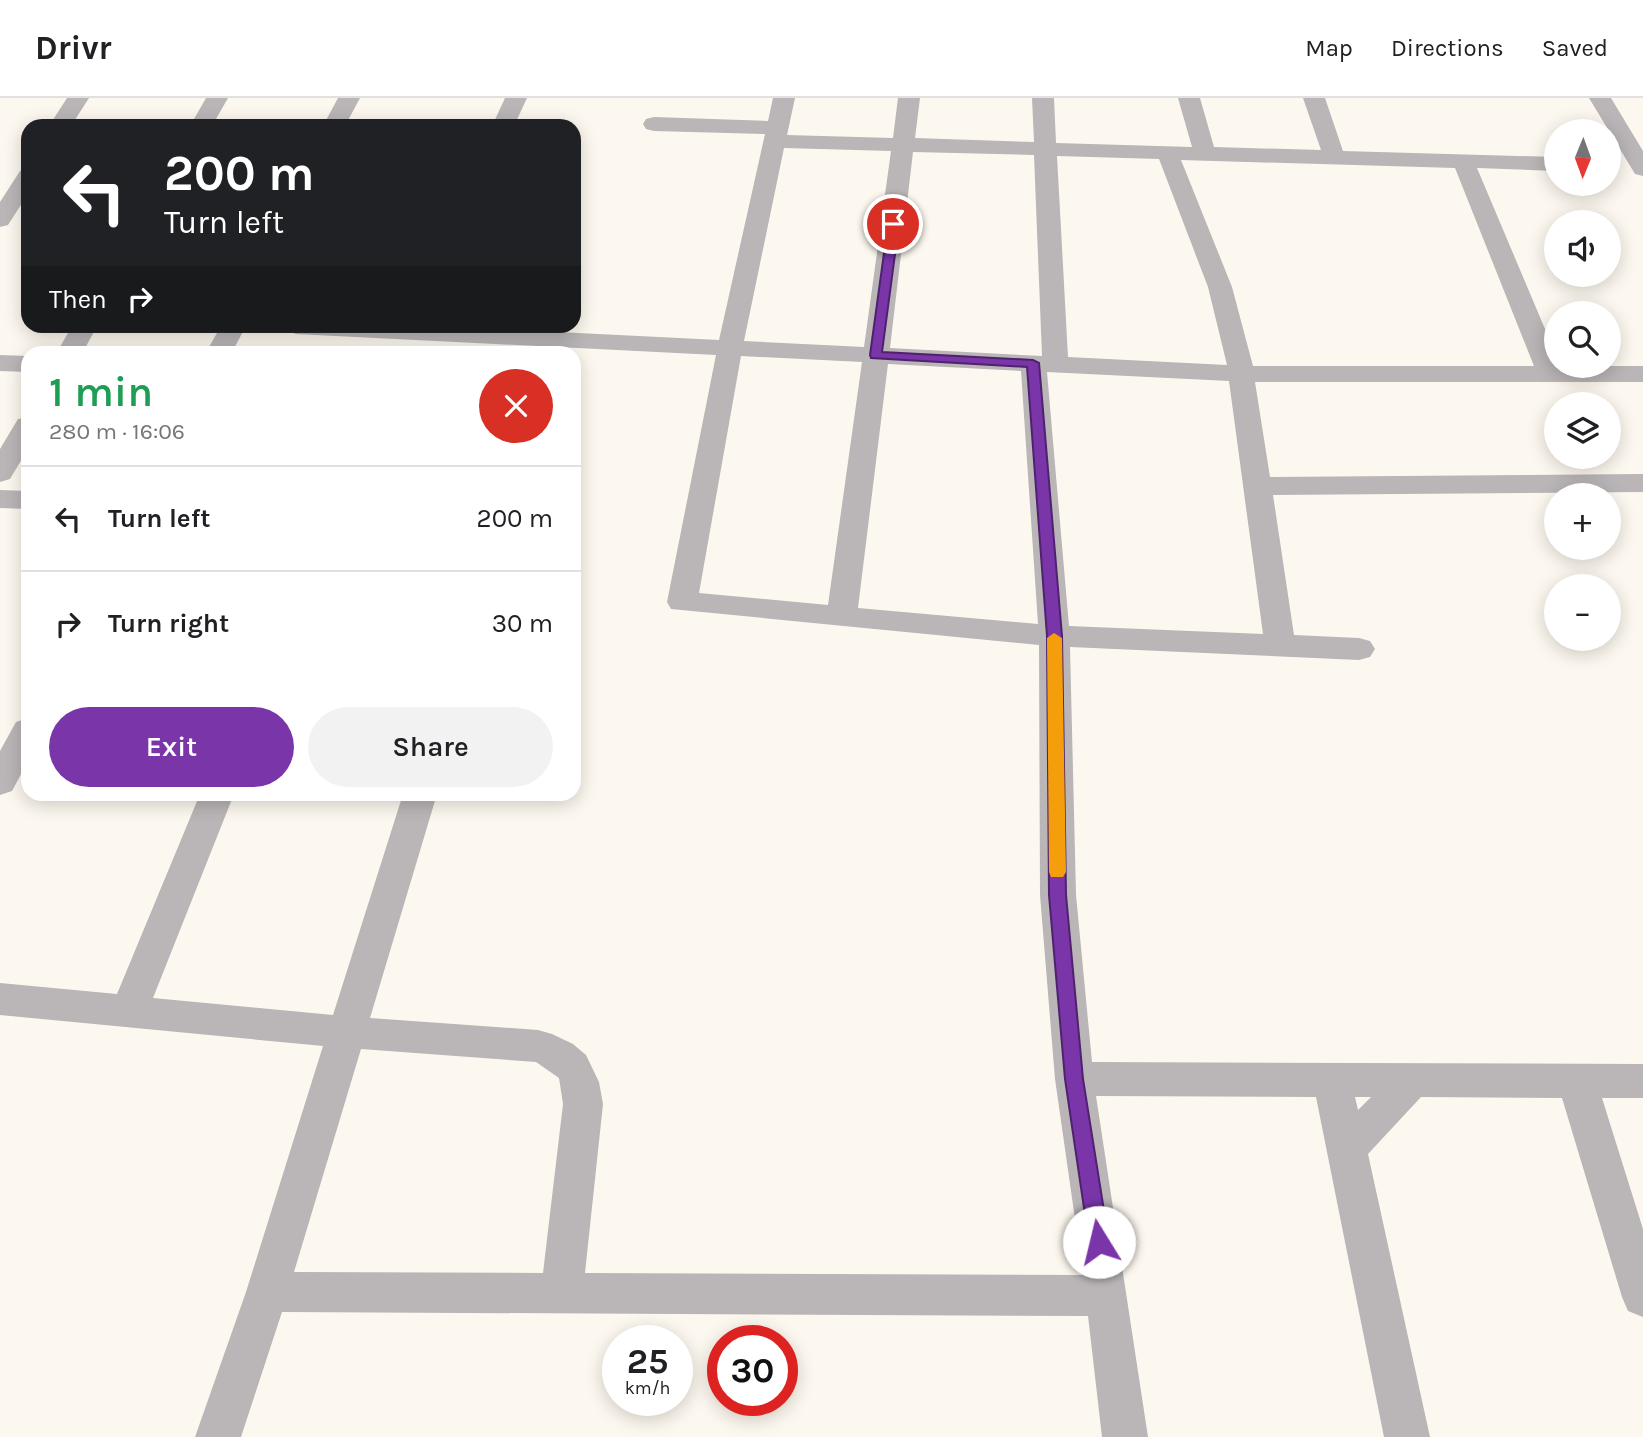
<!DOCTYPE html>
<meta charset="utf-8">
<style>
:root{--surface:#fff;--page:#f2f2f2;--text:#202124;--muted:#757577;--line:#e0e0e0;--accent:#7a35a9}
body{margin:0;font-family:Karla,sans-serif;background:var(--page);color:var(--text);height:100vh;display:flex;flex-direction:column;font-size:26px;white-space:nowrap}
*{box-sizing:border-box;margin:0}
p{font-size:23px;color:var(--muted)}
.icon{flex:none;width:38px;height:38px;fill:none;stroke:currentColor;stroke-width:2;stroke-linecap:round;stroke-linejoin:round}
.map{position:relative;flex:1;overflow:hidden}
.side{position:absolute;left:21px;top:248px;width:560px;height:455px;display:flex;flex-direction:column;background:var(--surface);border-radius:21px;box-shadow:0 4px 18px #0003}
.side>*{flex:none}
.guide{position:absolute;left:21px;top:21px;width:560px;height:214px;border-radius:21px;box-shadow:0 4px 18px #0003;background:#202124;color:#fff;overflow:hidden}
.needle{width:46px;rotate:181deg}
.buttons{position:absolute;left:1544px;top:21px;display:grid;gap:14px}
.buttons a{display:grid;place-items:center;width:77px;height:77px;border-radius:50%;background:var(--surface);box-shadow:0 4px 18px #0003;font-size:35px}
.speed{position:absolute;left:602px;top:1227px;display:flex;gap:14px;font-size:35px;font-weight:700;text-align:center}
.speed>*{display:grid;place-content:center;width:91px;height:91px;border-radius:50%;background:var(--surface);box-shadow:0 4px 18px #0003;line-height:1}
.speed small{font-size:18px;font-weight:400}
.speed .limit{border:10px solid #d22;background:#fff;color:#111}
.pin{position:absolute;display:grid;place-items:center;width:60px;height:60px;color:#fff;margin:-30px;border:4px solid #fff;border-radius:50%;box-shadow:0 2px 7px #0007}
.me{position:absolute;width:77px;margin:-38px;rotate:351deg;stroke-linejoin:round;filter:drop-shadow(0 0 5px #0008)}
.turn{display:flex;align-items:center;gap:24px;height:147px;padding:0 28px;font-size:32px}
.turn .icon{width:91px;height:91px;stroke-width:2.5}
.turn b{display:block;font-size:49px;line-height:60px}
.then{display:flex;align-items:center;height:66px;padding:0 28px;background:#0003;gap:14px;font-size:26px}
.round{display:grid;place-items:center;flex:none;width:74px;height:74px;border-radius:37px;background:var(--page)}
.overview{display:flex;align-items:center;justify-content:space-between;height:119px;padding:0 28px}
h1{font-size:42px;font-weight:600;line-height:52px;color:#1e9e55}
.cta{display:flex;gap:14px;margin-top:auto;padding:14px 28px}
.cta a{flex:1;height:80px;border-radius:42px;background:var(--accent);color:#fff;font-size:28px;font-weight:600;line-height:80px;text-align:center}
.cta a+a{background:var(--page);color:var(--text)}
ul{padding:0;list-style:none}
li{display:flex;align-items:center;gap:21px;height:105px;padding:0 28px;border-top:2px solid var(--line)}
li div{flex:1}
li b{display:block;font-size:26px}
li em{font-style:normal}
header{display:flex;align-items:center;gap:42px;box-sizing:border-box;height:98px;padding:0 35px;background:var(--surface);border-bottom:2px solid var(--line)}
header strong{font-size:33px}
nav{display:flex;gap:38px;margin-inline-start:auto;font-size:24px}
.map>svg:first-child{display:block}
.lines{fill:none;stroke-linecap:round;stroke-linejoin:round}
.street{fill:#bab5b6;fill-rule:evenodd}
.route{fill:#7a35a9;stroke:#4f226e;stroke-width:2}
.slow{fill:#f59e0b}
</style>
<header>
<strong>Drivr</strong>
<nav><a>Map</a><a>Directions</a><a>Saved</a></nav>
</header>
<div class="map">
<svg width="1643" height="1339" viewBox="0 0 1643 1339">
<rect width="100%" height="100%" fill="#fdf8ef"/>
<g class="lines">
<g class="street">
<polygon points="67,0 89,0 71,28 49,28"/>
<polygon points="206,0 228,0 212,28 190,28"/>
<polygon points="338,0 360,0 345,28 323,28"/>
<polygon points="505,0 527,0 514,28 492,28"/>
<path d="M773,0H795L787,37L893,40L898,0H920L915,40L1034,44L1032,0H1054L1056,45L1192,49L1178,0H1200L1214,49L1321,52L1303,0H1325L1343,53L1556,59V73L1477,70L1556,257V268H1643V284H1255L1270,379L1643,376V394L1273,397L1294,537L1359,540L1370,543L1375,551L1370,559L1359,562L1070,549L1076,797L1092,964L1643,966V1000H1602L1643,1131V1219L1628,1213L1622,1199L1562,1000L1421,999L1368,1056L1430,1339H1384L1316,999L1096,998L1148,1339H1102L1088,1218L282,1214L241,1339H195L246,1194L323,948L0,917V885L117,896L200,696H234L153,900L333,917L403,696H437L370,920L538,932L552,936L573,946L586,957L599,984L603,1006L585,1175L1083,1177L1055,981L1040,797L1039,547L671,511L667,504L716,257L296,236L287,233L283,228H437L719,242L765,36L654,33L646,31L643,26L646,21L654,19L768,23ZM784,50L891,53L864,249L744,243ZM913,54L1034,57L1042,258L890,250ZM1057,58L1159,61L1208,189L1227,267L1068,259ZM1181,62L1455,70L1534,268H1253L1232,189ZM741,258L862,264L828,507L699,495ZM888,266L1021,273L1038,526L858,510ZM1047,274L1229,283L1263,536L1069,528ZM361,951L536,964L559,980L563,1006L543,1175L294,1174ZM1355,999H1371L1358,1012Z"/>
<polygon points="1589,0 1611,0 1643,53 1643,78 1635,76 1632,71"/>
<polygon points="28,71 28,96 8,127 0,129 0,104 20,73"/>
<polygon points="72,228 97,228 82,256 56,256"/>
<polygon points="221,228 246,228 231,256 205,256"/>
<polygon points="0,257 28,258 28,274 0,273"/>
<polygon points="28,319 28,351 10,381 0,384 0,351 18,321"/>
<polygon points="0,392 28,393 28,411 0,410"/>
<polygon points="28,620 28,663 12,693 0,697 0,653 16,624"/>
</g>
</g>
<polygon class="route" points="893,122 899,126 882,254 1033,262 1039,265 1062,538 1066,797 1083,981 1109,1144 1106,1150 1099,1153 1092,1150 1089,1144 1065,981 1049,797 1047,538 1027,269 871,260 870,257 888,126"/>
<polygon class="slow" points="1054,535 1062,540 1066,774 1063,779 1051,779 1049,774 1047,540"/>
</svg>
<div class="buttons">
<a><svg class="needle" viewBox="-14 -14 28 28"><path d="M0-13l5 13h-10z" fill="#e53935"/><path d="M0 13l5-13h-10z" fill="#757577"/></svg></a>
<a><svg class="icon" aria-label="sound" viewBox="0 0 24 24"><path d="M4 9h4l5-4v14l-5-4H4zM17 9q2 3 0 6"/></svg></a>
<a><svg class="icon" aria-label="search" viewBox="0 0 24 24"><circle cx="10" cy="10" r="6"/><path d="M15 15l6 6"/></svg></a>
<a><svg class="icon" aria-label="layers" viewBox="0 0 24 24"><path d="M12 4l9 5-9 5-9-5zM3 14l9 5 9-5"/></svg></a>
<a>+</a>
<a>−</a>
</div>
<div class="speed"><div>25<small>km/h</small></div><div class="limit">30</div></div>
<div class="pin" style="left:893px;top:126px;background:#d93025"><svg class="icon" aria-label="arrive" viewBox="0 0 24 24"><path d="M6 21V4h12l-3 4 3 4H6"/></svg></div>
<svg class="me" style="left:1099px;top:1144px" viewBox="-20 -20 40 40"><circle r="19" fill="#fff"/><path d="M0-13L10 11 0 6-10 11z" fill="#7a35a9"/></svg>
<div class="guide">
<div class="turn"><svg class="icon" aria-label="left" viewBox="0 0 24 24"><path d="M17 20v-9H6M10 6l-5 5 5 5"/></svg><div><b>200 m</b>Turn left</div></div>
<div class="then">Then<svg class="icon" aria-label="right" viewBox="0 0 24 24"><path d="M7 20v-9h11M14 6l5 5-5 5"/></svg></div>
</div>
<section class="side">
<div class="overview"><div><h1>1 min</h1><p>280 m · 16:06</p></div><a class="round" style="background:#d93025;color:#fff"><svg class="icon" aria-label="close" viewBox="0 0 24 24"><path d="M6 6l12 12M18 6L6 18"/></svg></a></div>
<ul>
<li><svg class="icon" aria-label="left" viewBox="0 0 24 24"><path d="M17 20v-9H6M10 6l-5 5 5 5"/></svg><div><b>Turn left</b></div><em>200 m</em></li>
<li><svg class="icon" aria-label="right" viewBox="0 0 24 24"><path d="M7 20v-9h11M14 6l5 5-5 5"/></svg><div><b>Turn right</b></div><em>30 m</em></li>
</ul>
<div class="cta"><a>Exit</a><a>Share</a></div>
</section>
</div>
